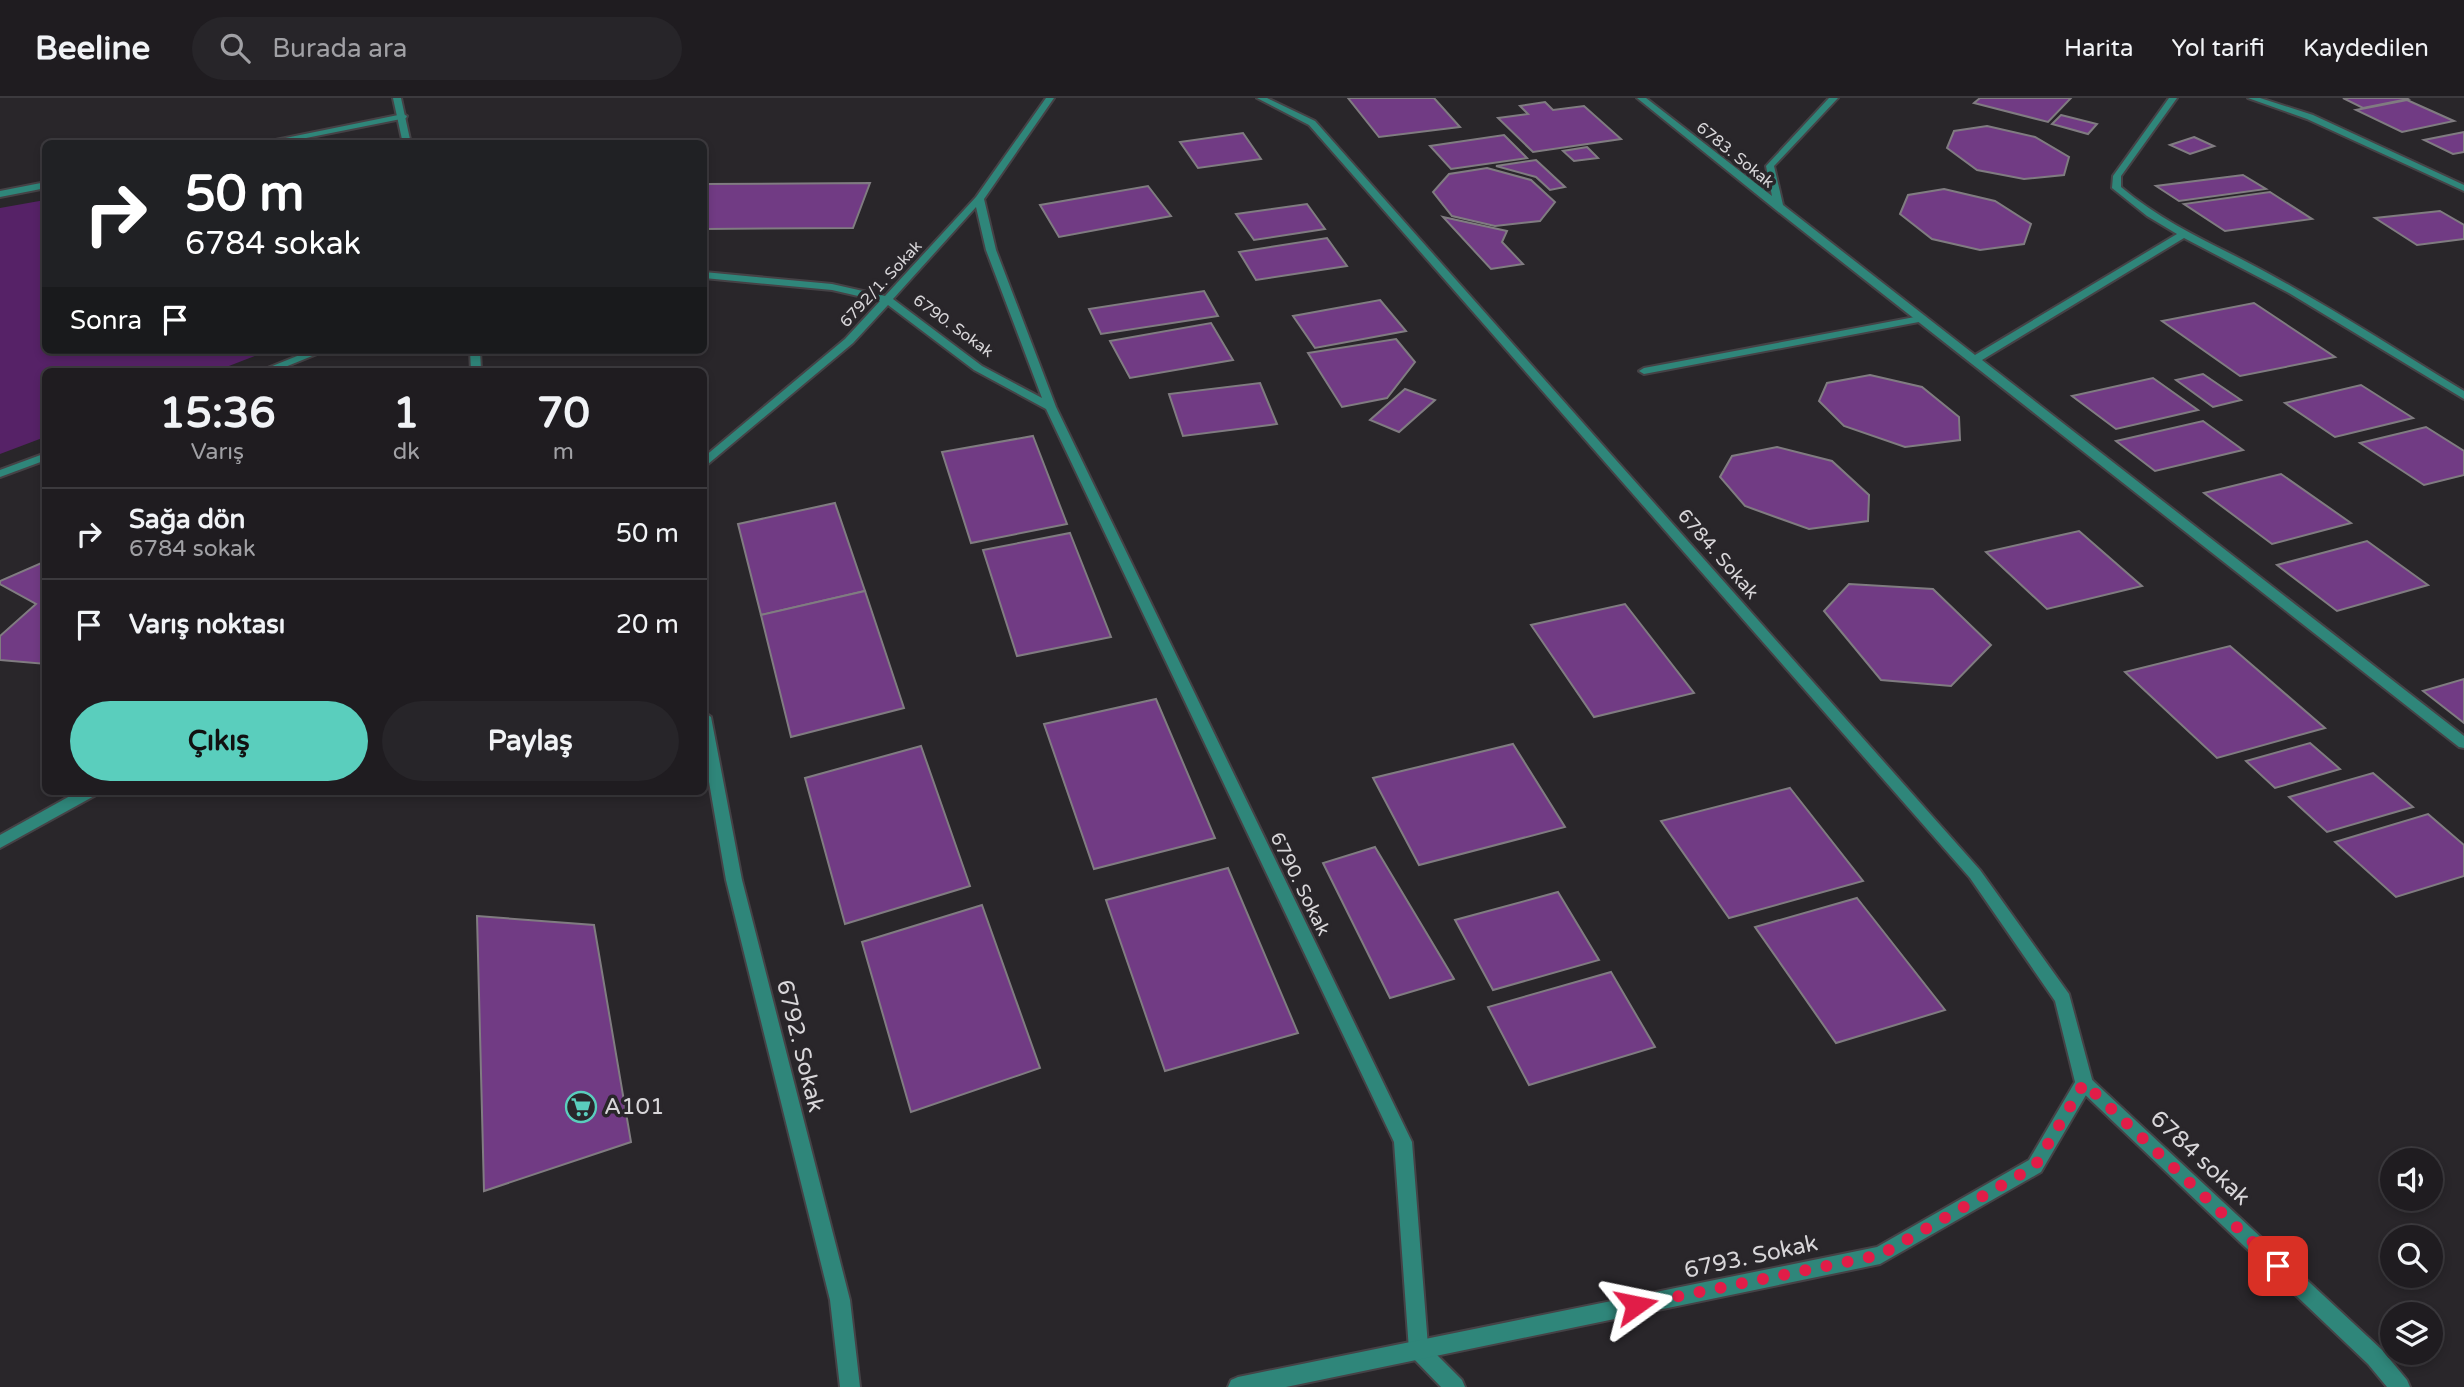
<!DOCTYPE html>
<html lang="tr">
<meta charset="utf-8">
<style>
:root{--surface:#1f1c20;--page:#272529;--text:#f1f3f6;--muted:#a1a1a5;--line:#3c3a3e;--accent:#5acebd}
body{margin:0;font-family:"Varela Round",sans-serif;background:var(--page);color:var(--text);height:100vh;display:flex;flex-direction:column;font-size:26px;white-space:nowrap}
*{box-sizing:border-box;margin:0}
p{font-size:23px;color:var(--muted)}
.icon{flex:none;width:38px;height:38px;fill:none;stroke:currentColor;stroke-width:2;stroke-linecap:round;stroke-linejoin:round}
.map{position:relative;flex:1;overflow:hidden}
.details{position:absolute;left:42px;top:270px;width:665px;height:427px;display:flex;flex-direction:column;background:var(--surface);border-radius:10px;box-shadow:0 4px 10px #0003,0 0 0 2px var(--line)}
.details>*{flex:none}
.banner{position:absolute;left:42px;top:42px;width:665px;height:214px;border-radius:10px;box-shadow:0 4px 10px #0003,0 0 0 2px var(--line);background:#202124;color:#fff;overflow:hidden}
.controls{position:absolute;left:2380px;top:1050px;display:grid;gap:14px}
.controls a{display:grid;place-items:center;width:63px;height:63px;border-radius:50%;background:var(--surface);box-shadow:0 4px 10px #0003,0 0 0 2px var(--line);font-size:35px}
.pin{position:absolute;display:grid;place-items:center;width:60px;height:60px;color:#fff;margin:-30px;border-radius:14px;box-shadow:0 4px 10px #0006}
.me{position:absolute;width:77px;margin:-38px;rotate:78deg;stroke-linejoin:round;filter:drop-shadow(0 0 5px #0008)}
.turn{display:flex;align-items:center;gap:24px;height:147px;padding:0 28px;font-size:32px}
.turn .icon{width:91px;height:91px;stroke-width:2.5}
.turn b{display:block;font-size:49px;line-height:60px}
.then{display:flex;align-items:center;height:66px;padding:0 28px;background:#0003;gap:14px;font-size:26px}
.eta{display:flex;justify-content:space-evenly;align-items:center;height:119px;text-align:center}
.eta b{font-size:42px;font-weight:700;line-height:49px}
.action{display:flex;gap:14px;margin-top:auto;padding:14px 28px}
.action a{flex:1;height:80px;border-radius:42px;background:var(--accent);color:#111;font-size:28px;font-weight:700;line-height:80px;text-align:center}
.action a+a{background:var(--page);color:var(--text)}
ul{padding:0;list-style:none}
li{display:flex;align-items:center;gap:21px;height:91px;padding:0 28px;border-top:2px solid var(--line)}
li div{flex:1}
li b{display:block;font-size:26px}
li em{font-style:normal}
header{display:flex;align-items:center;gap:42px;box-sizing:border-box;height:98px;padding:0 35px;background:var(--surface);border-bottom:2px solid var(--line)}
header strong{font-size:33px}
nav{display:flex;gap:38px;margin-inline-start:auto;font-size:24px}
.search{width:490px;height:63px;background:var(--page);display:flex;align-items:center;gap:18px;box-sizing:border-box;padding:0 24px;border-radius:38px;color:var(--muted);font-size:26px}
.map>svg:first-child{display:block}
.green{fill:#562267}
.building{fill:#713b84;stroke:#807c81;stroke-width:2}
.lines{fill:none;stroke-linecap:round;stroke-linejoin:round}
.service-casing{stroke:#454246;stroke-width:4}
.minor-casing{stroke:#454246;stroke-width:4}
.tertiary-casing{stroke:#454246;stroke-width:4}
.service{fill:#2f867a;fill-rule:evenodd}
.minor{fill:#2f867a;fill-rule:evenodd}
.tertiary{fill:#2f867a;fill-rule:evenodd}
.route{stroke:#e11d48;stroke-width:12;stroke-dasharray:0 21.6}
.labels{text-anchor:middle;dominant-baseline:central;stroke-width:7;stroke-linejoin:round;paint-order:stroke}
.far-street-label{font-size:16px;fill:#d8d6d9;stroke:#29262a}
.street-label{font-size:19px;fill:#d8d6d9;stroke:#29262a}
.near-street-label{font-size:23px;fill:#d8d6d9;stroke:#29262a}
.near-poi-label{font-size:23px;fill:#d8d6d9;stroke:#29262a;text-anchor:start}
</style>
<header>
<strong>Beeline</strong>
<div class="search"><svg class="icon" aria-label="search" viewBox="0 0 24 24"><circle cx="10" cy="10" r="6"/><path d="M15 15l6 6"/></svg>Burada ara</div>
<nav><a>Harita</a><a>Yol tarifi</a><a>Kaydedilen</a></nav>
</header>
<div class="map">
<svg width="2464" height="1289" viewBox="0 0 2464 1289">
<rect width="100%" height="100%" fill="#29262a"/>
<polygon class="green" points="45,102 46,252 270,252 216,273 46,273 45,339 0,356 0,110"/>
<g class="building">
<polygon points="1348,0 1434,0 1460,29 1379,39"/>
<polygon points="1980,0 2071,0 2048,24 1974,5"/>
<polygon points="2343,0 2406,0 2408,1 2363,10"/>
<polygon points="2407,2 2454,23 2402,34 2356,12"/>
<polygon points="1545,4 1553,12 1584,8 1621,41 1533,54 1498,20 1528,16 1520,8"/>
<polygon points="2061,17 2097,26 2088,36 2052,26"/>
<polygon points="1987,28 2035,39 2069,59 2064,77 2024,81 1977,72 1947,50 1954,33"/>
<polygon points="2464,34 2464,54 2453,56 2424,42"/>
<polygon points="1243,35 1261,61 1198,70 1180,44"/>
<polygon points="1504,37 1527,60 1451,71 1430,48"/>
<polygon points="2194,39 2214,48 2190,56 2170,47"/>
<polygon points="1587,49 1598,60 1574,63 1563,53"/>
<polygon points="1536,62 1565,89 1550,92 1536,79 1496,68"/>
<polygon points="1487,70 1531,82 1555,104 1540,123 1495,128 1452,118 1433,94 1449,76"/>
<polygon points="2243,77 2266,91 2179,103 2156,88"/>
<polygon points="870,85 853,130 704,131 704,86"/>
<polygon points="1148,88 1171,118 1059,139 1040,107"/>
<polygon points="1944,91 1995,103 2031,126 2024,146 1980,152 1932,141 1900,116 1908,97"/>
<polygon points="2270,94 2312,121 2225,133 2184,106"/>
<polygon points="1307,106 1325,131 1254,142 1236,116"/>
<polygon points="2440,113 2464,127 2464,141 2417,147 2375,120"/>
<polygon points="1443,119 1507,133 1502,144 1523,166 1491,171"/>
<polygon points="1327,140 1347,168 1256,182 1239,154"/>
<polygon points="1204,193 1218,218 1101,236 1089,211"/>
<polygon points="1380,202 1406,233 1315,250 1293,218"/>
<polygon points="2254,205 2335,259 2240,278 2162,223"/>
<polygon points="1211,225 1233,262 1130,280 1110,243"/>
<polygon points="1396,241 1415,264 1387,300 1342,309 1308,255"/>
<polygon points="2203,276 2241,302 2213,309 2176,282"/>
<polygon points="1870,277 1922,289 1959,319 1960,342 1905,349 1844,328 1819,303 1827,285"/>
<polygon points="2153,280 2198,312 2116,331 2072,298"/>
<polygon points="1260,285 1277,326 1183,338 1169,296"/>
<polygon points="2361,287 2413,320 2335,339 2285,305"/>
<polygon points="1405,291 1435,302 1399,334 1370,322"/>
<polygon points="2203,323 2243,352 2155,373 2116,343"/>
<polygon points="2426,329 2464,353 2464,377 2424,387 2360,345"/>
<polygon points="1033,338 1067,426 971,445 942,354"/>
<polygon points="1777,349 1832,363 1869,397 1868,423 1809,431 1745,408 1720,379 1732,358"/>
<polygon points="2281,376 2351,425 2272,446 2204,395"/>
<polygon points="835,405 865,493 761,517 738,426"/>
<polygon points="2079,433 2142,488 2047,511 1986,454"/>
<polygon points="1070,435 1111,539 1017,558 983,452"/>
<polygon points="2367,443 2428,487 2337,513 2277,467"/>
<polygon points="46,463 46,566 0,562 0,538 36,506 0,486 0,483"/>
<polygon points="1849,486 1933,491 1991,547 1951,588 1881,582 1824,513"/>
<polygon points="865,493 904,610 791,639 761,517"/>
<polygon points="1625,506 1694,595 1594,619 1531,527"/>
<polygon points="2230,548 2325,630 2217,660 2125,574"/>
<polygon points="2464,581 2464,625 2423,593"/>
<polygon points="1156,601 1215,740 1094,771 1044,626"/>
<polygon points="2310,645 2340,671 2275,690 2246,663"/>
<polygon points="1513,646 1565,729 1419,767 1373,680"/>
<polygon points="921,648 970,788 845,826 805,680"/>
<polygon points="2373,675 2413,709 2327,734 2289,699"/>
<polygon points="1790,690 1863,783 1729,820 1661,723"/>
<polygon points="2428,716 2464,747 2464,778 2396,799 2335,744"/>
<polygon points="1375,749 1454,881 1390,900 1323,765"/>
<polygon points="1228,770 1298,935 1165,973 1106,802"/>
<polygon points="1558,794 1599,862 1493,892 1455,822"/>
<polygon points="1857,800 1945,912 1836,945 1755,829"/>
<polygon points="982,807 1040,970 911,1014 862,844"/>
<polygon points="477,818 594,827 631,1044 484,1093"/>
<polygon points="1611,874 1655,949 1529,987 1488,909"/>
</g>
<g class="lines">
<g class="service-casing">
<polygon id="service" points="1920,218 1924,219 1924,223 1644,276 1639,273 1644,270"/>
</g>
<g class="minor-casing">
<g id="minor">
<path d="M1046,0H1054L984,101L996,152L1056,309L1412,1044L1428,1248L1462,1282L1465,1289H1441L1412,1259L1409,1252L1394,1044L1046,311L974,272L888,207L853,245L708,366L704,367V359L845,241L880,203L832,192L704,180V174L832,186L885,198L976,99ZM976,109L986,152L1042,300L982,268L893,201Z"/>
<path d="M1637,0H1646L1772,98L1766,68L1829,0H1838L1774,68L1783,107L1975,257L2177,136L2147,118L2112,90L2113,78L2169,0H2177L2121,78V89C2167,128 2219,148 2271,177C2337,213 2400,254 2464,293V301L2289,195L2184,140L1982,262L2464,638V650L2459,649L1776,112Z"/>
<polygon points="2248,0 2260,0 2313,17 2464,87 2464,93 2307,21"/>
<polygon points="403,16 407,18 406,20 276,46 256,46"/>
<polygon points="46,84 46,90 0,99 0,93"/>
<polygon points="312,252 327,252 275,273 260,273"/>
<polygon points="470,252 480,252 481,273 471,273"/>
<polygon points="46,355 46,362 0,379 0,372"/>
<polygon points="704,614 711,619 742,782 850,1202 860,1289 840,1289 830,1202 726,782 704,655"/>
<polygon points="79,693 98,693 96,697 0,750 0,737"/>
<polygon points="2084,978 2090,980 2382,1252 2407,1282 2410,1289 2387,1289 2368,1266 2078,990 2075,985 2078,980"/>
</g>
</g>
<g class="tertiary-casing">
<g id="tertiary">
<polygon points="393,0 401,0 411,46 403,46"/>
<polygon points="1257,0 1267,0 1315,23 1980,772 2069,896 2093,985 2041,1074 1880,1166 1286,1289 1228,1289 1231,1282 1238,1279 1877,1149 2029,1062 2075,984 2055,903 1970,780 1309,27"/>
</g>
</g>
<use href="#service" class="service"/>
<use href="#minor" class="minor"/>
<use href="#tertiary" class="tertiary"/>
</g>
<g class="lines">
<polyline class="route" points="1636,1207 1880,1157 2035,1068 2084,985 2278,1168"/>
</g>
<defs>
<g id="supermarket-ring" transform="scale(1.575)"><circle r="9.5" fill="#29262a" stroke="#5acebd" stroke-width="1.5"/><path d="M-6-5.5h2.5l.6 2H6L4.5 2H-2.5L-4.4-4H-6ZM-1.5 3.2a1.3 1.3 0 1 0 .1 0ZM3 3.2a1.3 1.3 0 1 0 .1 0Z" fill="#5acebd"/></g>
</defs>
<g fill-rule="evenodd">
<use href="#supermarket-ring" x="581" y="1009"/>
</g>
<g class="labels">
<g class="far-street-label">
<text transform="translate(1735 57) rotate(39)">6783. Sokak</text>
<text transform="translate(881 186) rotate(-47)">6792/1. Sokak</text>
<text transform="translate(953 228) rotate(36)">6790. Sokak</text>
</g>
<g class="street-label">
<text transform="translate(1718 456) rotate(49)">6784. Sokak</text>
<text transform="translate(1300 786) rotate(64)">6790. Sokak</text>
</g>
<g class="near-street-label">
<text transform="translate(800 948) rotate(76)">6792. Sokak</text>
<text transform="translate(2200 1060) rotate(43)">6784 sokak</text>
<text transform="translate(1751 1159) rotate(-12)">6793. Sokak</text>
</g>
<g class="near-poi-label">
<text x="604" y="1009">A101</text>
</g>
</g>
</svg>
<div class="controls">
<a><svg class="icon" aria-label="sound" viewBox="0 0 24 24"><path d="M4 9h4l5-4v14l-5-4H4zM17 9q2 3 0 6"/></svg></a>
<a><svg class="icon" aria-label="search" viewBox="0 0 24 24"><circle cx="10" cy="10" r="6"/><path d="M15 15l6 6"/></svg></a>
<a><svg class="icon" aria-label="layers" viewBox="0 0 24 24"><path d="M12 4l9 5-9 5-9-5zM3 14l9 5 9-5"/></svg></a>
</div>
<div class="pin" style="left:2278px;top:1168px;background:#d93025"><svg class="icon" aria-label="arrive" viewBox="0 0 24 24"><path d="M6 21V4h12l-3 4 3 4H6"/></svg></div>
<svg class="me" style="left:1636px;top:1207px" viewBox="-20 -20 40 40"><path d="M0-17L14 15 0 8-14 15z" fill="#e11d48" stroke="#fff" stroke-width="4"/></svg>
<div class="banner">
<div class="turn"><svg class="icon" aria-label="right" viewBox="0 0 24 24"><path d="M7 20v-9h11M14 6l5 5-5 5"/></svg><div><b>50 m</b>6784 sokak</div></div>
<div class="then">Sonra<svg class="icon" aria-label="arrive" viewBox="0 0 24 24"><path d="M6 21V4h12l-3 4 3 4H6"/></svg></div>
</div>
<section class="details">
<div class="eta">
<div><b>15:36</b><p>Varış</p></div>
<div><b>1</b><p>dk</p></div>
<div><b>70</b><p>m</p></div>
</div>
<ul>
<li><svg class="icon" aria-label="right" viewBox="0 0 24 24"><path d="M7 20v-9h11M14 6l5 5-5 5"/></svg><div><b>Sağa dön</b><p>6784 sokak</p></div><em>50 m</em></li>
<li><svg class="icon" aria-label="arrive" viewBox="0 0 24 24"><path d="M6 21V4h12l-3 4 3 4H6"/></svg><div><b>Varış noktası</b></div><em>20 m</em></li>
</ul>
<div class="action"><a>Çıkış</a><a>Paylaş</a></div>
</section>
</div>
